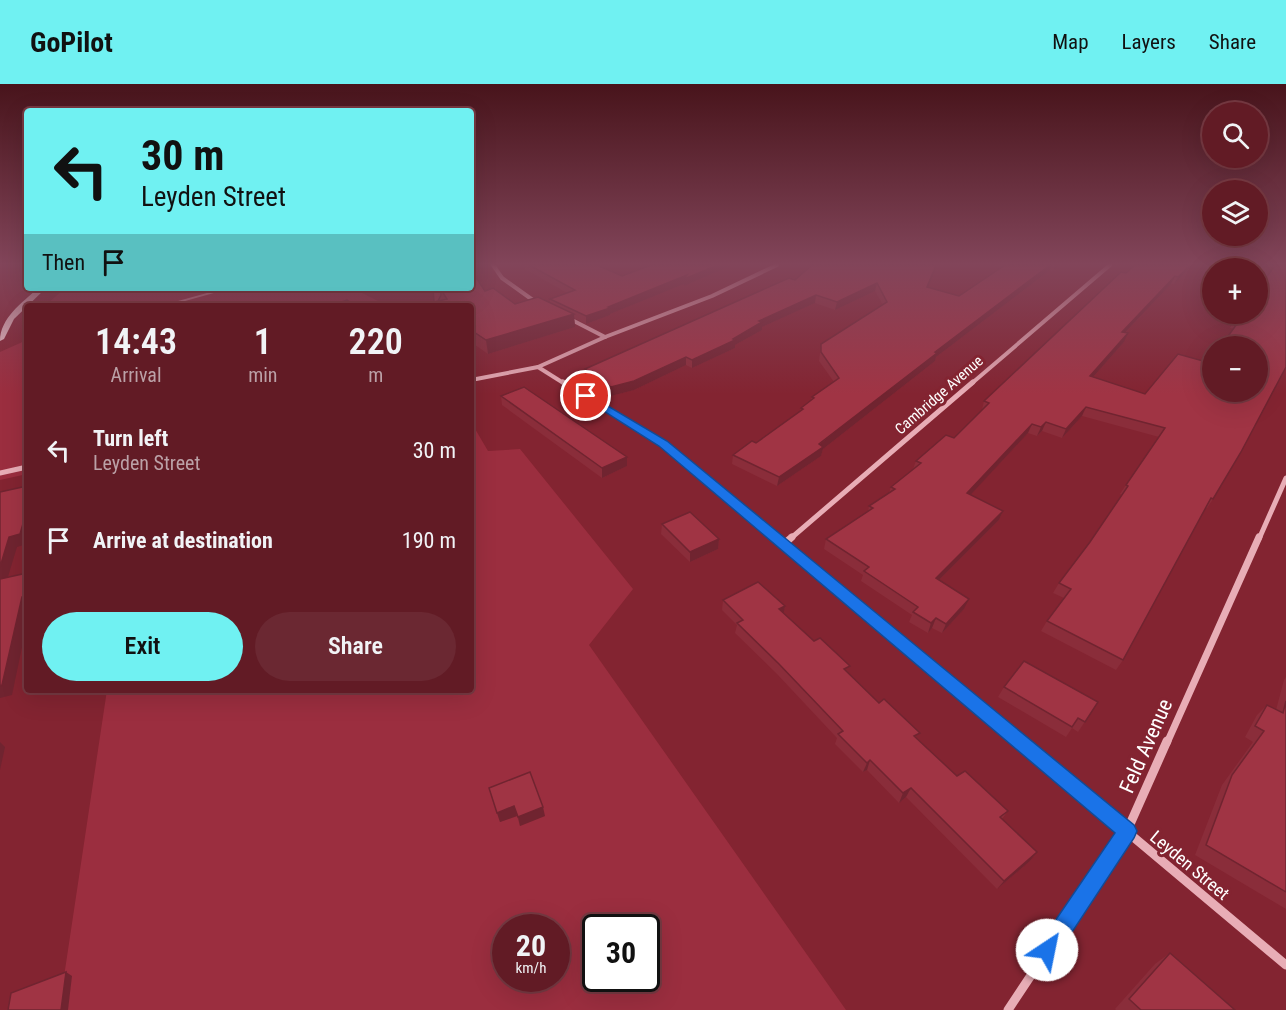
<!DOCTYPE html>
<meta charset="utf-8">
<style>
:root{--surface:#621b25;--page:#6b2832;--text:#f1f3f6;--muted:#bba1a7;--line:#763942;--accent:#70f1f2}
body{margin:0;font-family:"Roboto Condensed",sans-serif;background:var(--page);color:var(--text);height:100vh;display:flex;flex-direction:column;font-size:22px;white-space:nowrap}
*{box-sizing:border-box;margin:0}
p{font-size:20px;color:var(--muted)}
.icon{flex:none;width:33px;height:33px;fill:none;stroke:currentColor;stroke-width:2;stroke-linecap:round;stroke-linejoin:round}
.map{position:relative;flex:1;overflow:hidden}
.panel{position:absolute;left:24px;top:219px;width:450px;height:390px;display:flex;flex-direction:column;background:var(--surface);border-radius:6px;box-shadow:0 6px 24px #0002,0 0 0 2px var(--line)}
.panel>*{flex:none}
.guide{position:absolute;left:24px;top:24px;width:450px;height:183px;border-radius:6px;box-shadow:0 6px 24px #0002,0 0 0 2px var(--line);background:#70f1f2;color:#111;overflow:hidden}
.tools{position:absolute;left:1202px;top:18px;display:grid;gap:12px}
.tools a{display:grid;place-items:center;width:66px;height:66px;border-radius:50%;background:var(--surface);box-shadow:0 6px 24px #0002,0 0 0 2px var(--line);font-size:30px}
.speed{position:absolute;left:492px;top:830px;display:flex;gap:12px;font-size:30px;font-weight:700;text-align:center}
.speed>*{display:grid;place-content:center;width:78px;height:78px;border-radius:50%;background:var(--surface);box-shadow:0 6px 24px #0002,0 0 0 2px var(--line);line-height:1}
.speed small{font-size:15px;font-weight:400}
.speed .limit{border:3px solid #111;border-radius:9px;background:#fff;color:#111}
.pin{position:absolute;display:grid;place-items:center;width:51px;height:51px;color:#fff;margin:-26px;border:3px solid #fff;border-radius:50%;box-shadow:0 2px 6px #0007}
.me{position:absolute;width:66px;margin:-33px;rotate:34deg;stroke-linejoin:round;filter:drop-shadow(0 0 4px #0008)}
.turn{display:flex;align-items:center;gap:21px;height:126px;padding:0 18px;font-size:27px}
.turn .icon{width:78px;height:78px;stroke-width:2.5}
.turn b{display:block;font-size:42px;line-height:51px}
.then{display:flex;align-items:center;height:57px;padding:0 18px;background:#0003;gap:12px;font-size:22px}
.eta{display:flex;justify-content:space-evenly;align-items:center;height:102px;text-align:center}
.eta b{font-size:36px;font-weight:600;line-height:42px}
.cta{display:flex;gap:12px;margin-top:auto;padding:12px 18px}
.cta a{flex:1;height:69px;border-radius:36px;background:var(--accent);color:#111;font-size:24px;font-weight:600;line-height:69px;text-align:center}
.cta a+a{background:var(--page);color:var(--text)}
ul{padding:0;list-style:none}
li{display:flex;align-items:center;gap:18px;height:90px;padding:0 18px}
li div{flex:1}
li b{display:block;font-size:22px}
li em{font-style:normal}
header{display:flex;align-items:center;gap:36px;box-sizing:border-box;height:84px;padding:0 30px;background:var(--accent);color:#111}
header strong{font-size:28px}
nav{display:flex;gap:33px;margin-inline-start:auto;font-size:21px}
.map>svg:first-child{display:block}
.green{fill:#9b2e3f;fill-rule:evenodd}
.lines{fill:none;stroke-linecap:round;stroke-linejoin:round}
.stream{fill:#e8a1ad;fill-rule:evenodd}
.street-far3{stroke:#e8adb6;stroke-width:4}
.street-far2{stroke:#e8adb6;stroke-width:5}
.street-far1{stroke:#e8adb6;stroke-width:7}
.street{stroke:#e8adb6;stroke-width:9}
.secondary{fill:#f7d7db;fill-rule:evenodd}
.wall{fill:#8a2d3a}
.shaded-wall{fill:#702430}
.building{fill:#a03444;stroke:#702430;stroke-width:1.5}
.route{fill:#1a73e8;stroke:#114b97;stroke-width:1.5}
.labels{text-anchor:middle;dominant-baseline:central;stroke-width:6;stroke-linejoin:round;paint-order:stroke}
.far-street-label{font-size:15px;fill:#fff;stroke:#832431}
.street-label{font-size:18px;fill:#fff;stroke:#832431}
.near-street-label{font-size:21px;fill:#fff;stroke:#832431}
</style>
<header>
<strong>GoPilot</strong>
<nav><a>Map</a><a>Layers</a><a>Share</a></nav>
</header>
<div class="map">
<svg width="1286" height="926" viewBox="0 0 1286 926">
<rect width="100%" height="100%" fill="#832431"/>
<g class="green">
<polygon points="65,204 352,204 388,222 45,222"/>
<polygon points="27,256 27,390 0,396 0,268"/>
<path d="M471,338L488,367L520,365L633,505L589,561L846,926H59L107,606H471ZM506,843H556V894H506ZM596,843H646V894H596Z"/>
</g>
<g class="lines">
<polygon class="stream" points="225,204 232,204 167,222 160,222"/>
<g class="street-far3">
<polyline points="493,181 502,194 537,219"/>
<polyline points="568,234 605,253"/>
<polyline points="538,283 565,300"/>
<polyline points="471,296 538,283 605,253 712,212 777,181"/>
<polyline points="971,300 1110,181"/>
</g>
<g class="street-far2">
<polyline points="563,298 663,359 778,455"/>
<polyline points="0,389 27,383"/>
<polyline points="790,455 973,298"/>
<polyline points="1259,455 1286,394"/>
</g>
<g class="street-far1">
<polyline points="776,453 1021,659"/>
<polyline points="784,460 792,453"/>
<polyline points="1167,659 1259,453"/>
</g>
<g class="street">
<polyline points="1019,657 1286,881"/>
<polyline points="1008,926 1127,747 1167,657"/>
</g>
<path class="secondary" d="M38,204H46L14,235L4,255L0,257C0,234 22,219 38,204Z"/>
</g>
<g class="wall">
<polygon points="525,181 597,181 622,192 732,181 684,202 684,200 610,230 610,231 586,240 574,234 575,243 488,270 471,258 471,222 434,218 433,204 485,207 515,220 550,218 550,215 567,209 525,185"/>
<polygon points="992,181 1060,181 1053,187 1050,186 936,273 935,277 823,365 821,372 777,402 732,380 733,371 756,359 800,327 801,324 811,316 812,313 834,298 819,277 821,260 883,221 875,207 835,226 815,219 762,243 762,246 735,261 735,264 692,284 686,281 634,306 611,312 585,294 585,285 795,196 935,187 928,203 959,212 1002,183"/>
<polygon points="1193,181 1174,200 1171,200 1125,249 1124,258 1093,293 1145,310 1210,279 1234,245 1230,244 1235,236 1267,192 1257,190 1257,184 1233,184 1214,181 1286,181 1213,415 1207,424 1206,424 1123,576 1116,586 1041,547 1047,537 1064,514 1053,509 1059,499 1090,458 1122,411 1120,410 1126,401 1159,353 1082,332 1062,354 1042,347 1037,352 1028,349 970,411 1003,427 999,436 939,496 964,525 942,549 932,544 928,549 909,538 912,531 861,497 863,491 824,465 826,455 868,428 869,422 889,409 891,403 913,385 916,377 954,354 982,326 984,317 1126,189"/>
<polygon points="501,312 627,373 627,382 602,394 502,321"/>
<polygon points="662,440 719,455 718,465 690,478 661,450"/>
<polygon points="723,516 785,522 783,529 848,589 957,692 1008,727 1002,735 1037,768 1030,777 997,805 906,713 899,719 867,686 863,688 835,660 837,654 777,590 735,549 737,541 722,526"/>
<polygon points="1286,593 1286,825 1195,771 1222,701 1253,658 1245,653 1257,631 1267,621 1276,626 1284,596"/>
<polygon points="1004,603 1098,618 1078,648 1072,644 1066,653 998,613"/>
<polygon points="489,704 545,732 520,742 517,732 500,738"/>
<polygon points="1170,869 1235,926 1116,926 1115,925 1155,880"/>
</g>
<g class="shaded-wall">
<polygon points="718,181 732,181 684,202 684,200 610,230 610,231 586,240 586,232 687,191"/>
<polygon points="936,181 935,187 925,210 927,203"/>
<polygon points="1050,181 1052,181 1050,186 936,273 935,277 823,365 821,372 777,402 779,393 935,268"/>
<polygon points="1055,181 1060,181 1053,187"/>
<polygon points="1190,181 1193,181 1174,200 1178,193"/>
<polygon points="1175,192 1171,200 1118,256 1122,248"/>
<polygon points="877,199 875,207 835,226 837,218"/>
<polygon points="816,211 815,219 762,243 762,246 735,261 735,264 692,284 692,276 733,255 759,237"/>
<polygon points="574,230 575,243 488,270 486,256"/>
<polygon points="1128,249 1124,258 1086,301 1090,292"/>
<polygon points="686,273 686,281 634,306 611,312 611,303"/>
<polygon points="1086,323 1082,332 1062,354 1066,345"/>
<polygon points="1046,338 1042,347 1037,352 1041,343"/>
<polygon points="1032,340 1028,349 963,419 967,409"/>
<polygon points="627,373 627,382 602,394 602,384"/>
<polygon points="27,426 27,460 17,463 4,506 0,501 0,483 9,453"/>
<polygon points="1003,427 999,436 932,503 936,494"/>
<polygon points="719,455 718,465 690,478 690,468"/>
<polygon points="27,512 27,539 12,611 0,614 0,602 22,513"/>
<polygon points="969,515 964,525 942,549 946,540"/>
<polygon points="785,522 783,532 779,525"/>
<polygon points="936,534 932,544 928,549 931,539"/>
<polygon points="0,658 5,663 0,686"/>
<polygon points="870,676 867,686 863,688 867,679"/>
<polygon points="911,704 906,713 899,719 903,709"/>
<polygon points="514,722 517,732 500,738 497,729"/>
<polygon points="543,723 545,732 520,742 518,733"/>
<polygon points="1037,768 1030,777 997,805 1004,797"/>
<polygon points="66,888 72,892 68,926 61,926"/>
</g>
<g class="building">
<polygon points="529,181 597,181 622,192 651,181 718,181 684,195 687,191 608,223 610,224 586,232 550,215 575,206"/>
<polygon points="812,181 936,181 927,203 959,212 1005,181 1050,181 935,268 937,269 819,360 823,363 779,393 733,371 752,357 756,359 803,325 801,324 814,314 812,313 839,294 821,268 821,260 887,218 877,199 837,218 816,211 759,237 762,238 733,255 735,256 692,276 686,273 634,297 611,303 585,285 789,194 795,196"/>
<polygon points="1135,181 1190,181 1178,193 1175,192 1122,248 1128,249 1090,292 1145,310 1178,270 1210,279 1212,276 1212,308 1257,308 1257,262 1221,262 1239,237 1235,236 1240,230 1257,230 1257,206 1273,184 1254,181 1286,181 1286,283 1241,368 1213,415 1211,414 1123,576 1047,537 1071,505 1059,499 1090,458 1128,402 1126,401 1165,344 1086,323 1066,345 1046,338 1041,343 1032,340 967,409 1003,427 936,494 969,515 946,540 936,534 931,539 913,528 918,523 864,487 869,483 826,455 873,424 869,422 895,405 891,403 921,379 916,377 946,351 954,354 989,319 984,317 1121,188 1126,189"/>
<polygon points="471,186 485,207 493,204 515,220 538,213 574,230 486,256 471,246 471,222 418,222 447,215 440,204 471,204"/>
<polygon points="433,204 440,204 441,211 438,217 434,218"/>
<polygon points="347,216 356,222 329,222"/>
<polygon points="524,303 627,373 602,384 501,312"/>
<polygon points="27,402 27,426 20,450 9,453 0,483 0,408"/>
<polygon points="690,428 719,455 690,468 662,440"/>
<polygon points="27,489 27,512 22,513 2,601 0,602 0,495"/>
<polygon points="758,498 785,522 779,525 814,557 820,554 850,582 844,585 879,619 884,615 920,649 914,652 957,692 965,687 1008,727 1000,733 1037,768 1004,797 911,704 903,709 870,676 867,679 838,650 843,647 779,580 737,539 743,536 723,516"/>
<polygon points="1024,577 1098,618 1085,638 1078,634 1072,643 1004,603"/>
<polygon points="1286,617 1286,808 1206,761 1232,691 1264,647 1255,642 1267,621 1283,629"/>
<polygon points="530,688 543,723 518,733 514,722 497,729 489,704"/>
<polygon points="1170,869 1235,926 1141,926 1129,915"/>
<polygon points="66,888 61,926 8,926 11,909"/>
</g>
<linearGradient id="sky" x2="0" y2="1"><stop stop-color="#48141b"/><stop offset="0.58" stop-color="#82455a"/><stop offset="1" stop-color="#82455a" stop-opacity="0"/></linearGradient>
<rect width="1286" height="310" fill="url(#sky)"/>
<polygon class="route" points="586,309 667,357 1134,741 1137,747 1134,754 1055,874 1047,877 1040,874 1036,866 1040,859 1115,749 659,362 583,314 581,312"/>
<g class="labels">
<g class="far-street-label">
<text transform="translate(939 311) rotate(-41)">Cambridge Avenue</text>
</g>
<g class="street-label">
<text transform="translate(1190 781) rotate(40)">Leyden Street</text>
</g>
<g class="near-street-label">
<text transform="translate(1146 662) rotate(-66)">Feld Avenue</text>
</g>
</g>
</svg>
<div class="tools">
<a><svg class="icon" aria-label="search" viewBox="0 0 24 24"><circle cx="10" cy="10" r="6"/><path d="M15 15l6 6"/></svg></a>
<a><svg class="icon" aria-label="layers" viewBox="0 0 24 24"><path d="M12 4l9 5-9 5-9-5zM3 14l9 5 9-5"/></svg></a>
<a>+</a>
<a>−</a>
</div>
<div class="speed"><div>20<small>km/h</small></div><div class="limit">30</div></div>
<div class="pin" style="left:586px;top:312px;background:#d93025"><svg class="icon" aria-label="arrive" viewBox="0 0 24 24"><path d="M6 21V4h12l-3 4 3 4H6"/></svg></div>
<svg class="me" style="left:1047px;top:866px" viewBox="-20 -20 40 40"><circle r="19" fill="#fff"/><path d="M0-13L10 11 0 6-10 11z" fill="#1a73e8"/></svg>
<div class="guide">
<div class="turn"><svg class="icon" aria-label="left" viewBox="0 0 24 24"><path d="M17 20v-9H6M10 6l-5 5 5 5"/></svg><div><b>30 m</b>Leyden Street</div></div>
<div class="then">Then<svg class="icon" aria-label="arrive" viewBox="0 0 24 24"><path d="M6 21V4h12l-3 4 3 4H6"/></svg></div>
</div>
<section class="panel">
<div class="eta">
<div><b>14:43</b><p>Arrival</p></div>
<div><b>1</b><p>min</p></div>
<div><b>220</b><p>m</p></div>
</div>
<ul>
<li><svg class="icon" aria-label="left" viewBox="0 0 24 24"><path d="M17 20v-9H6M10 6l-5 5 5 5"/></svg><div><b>Turn left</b><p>Leyden Street</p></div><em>30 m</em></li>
<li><svg class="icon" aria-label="arrive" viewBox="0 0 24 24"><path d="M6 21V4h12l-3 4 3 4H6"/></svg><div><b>Arrive at destination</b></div><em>190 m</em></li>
</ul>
<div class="cta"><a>Exit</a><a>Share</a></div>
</section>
</div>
